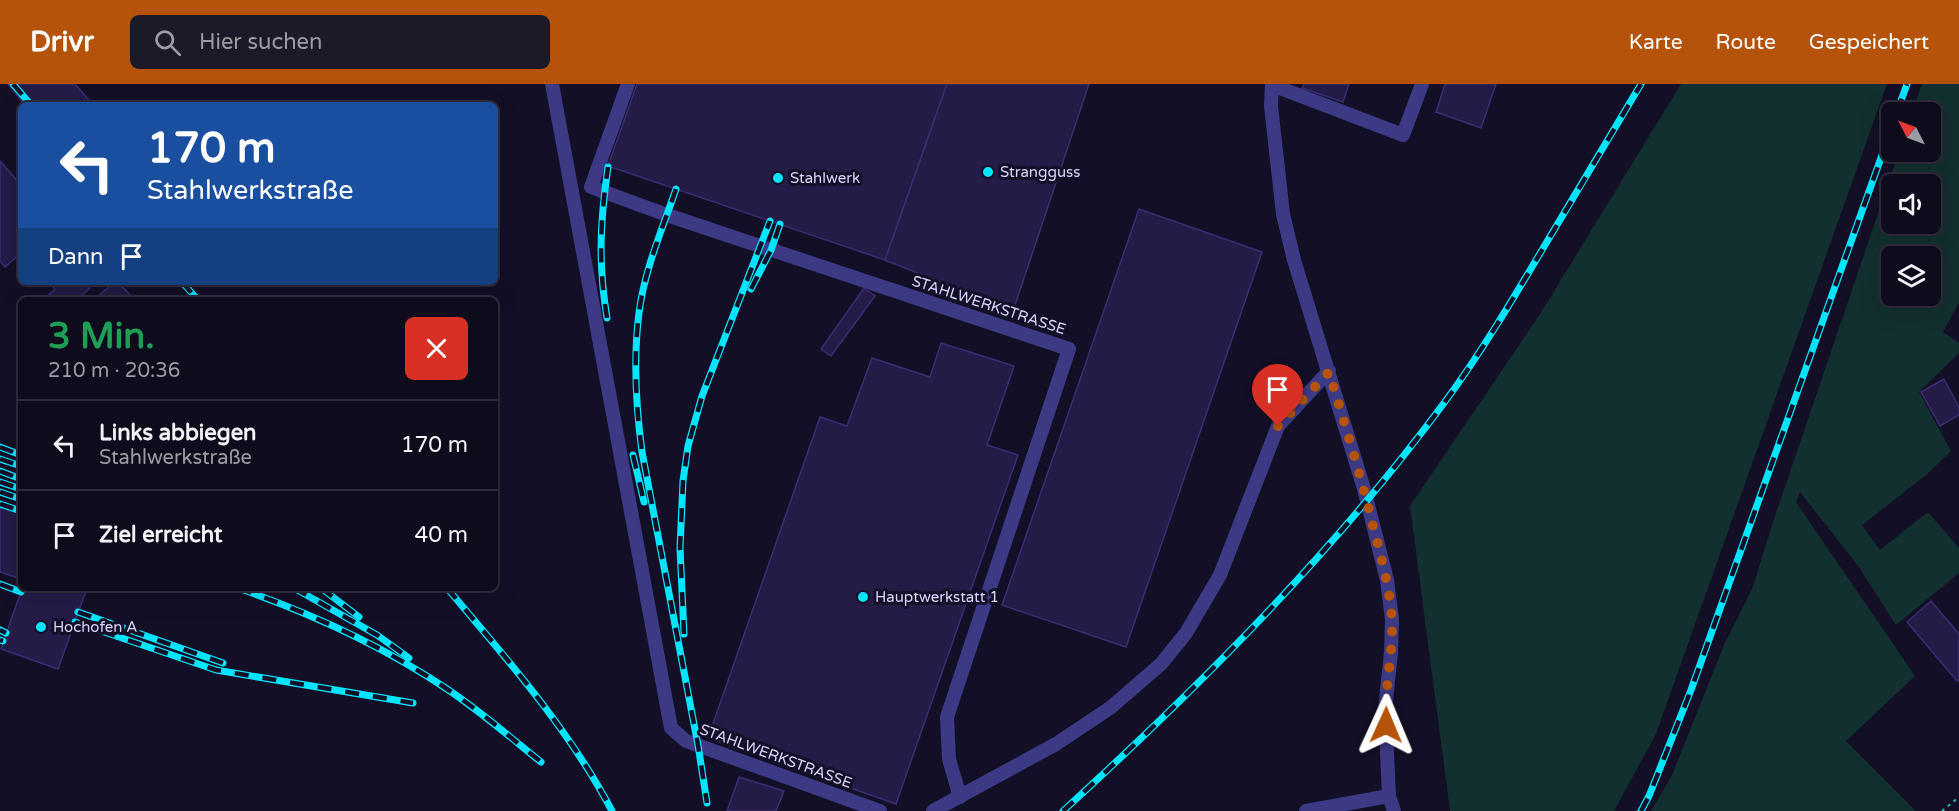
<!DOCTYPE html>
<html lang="de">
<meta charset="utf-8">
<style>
:root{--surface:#0e0b1c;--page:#1c1929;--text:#f1f3f6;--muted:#9b9ba3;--line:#2e2b3b;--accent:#b45309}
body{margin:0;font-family:"Varela Round",sans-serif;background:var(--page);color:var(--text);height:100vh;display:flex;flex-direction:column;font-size:22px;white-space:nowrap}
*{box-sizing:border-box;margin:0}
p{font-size:20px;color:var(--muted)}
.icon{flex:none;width:33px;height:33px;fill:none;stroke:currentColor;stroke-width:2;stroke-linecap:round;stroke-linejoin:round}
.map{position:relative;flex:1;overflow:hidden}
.drawer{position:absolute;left:18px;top:213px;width:480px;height:294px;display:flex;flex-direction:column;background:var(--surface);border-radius:9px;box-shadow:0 6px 24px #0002,0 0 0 2px var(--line)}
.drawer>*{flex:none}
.banner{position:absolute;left:18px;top:18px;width:480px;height:183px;border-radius:9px;box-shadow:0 6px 24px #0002,0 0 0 2px var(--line);background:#1a4fa0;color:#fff;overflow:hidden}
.needle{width:39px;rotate:312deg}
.tools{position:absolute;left:1881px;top:18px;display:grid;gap:12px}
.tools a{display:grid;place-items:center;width:60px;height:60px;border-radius:9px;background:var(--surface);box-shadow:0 6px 24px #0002,0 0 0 2px var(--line);font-size:30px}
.pin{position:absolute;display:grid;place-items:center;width:51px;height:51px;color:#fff;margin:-62px -26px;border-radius:50% 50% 50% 0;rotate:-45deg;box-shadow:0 0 6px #0007}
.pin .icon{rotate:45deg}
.me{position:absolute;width:66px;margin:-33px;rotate:1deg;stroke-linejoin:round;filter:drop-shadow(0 0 4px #0008)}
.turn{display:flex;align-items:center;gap:21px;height:126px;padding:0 30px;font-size:27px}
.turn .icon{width:78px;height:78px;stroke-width:2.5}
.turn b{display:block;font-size:42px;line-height:51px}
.then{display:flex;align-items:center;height:57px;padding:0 30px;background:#0003;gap:12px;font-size:22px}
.round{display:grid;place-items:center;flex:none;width:63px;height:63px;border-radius:9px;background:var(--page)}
.summary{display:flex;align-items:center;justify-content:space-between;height:102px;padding:0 30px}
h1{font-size:36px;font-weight:800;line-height:45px;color:#1e9e55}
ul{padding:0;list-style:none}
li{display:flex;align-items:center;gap:18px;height:90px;padding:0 30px;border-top:2px solid var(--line)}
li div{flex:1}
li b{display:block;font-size:22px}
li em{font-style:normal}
header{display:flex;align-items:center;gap:36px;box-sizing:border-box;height:84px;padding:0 30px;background:var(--accent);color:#fff}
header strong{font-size:28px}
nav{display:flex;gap:33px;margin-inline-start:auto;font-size:21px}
.search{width:420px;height:54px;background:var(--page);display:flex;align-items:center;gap:15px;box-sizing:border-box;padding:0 21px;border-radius:9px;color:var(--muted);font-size:22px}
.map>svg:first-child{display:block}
.green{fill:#12302f;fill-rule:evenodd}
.building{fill:#241b47;stroke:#3b2d73;stroke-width:1.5}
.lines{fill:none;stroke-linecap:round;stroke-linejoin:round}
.path{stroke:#2fb8b0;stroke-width:2;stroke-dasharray:3 4.5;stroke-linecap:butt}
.minor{stroke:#3d3a85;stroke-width:14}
.rail-casing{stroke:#00e5ff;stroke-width:7}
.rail{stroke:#130f26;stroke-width:4.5;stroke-dasharray:14;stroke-linecap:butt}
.route{stroke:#b45309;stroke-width:10;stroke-dasharray:0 18}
.poi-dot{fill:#00e5ff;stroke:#130f26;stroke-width:2}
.labels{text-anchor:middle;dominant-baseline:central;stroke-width:6;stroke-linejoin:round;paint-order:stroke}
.poi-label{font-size:15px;fill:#d9d4ff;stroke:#130f26;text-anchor:start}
.street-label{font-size:15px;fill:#d9d4ff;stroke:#130f26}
</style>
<header>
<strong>Drivr</strong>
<div class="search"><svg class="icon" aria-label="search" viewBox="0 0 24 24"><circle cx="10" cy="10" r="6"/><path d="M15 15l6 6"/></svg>Hier suchen</div>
<nav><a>Karte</a><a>Route</a><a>Gespeichert</a></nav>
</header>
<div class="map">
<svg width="1959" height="727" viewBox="0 0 1959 727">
<rect width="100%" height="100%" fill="#130f26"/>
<g class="green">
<polygon points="1681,0 1887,0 1656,650 1614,727 1450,727 1410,422 1540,230"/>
<path d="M1922,0H1959V219L1943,248L1959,259V269L1919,308L1951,367L1926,391L1862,441L1880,466L1928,428L1959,464V489L1896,541L1859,483L1800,408L1796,418L1915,592L1846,657L1916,727H1651L1672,691L1724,561L1752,505L1775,432L1899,68H1930V28H1912ZM1892,100H1930V140H1892ZM1892,172H1930V212H1892Z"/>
</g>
<g class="building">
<polygon points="8,0 75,0 93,21 25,21"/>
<polygon points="637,0 947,0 885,176 608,82"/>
<polygon points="947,0 1089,0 1013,227 885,176"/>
<polygon points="1304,0 1349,0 1343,18 1302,4"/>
<polygon points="1445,0 1496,0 1481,44 1436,28"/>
<polygon points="0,77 21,101 21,169 5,183 0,177"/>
<polygon points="1139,125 1262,168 1126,563 1002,521"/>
<polygon points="49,198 84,198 90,204 77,216 43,216 55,205"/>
<polygon points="114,198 118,198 135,216 94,216"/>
<polygon points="864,204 875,212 831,272 821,265"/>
<polygon points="941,259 1014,282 987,361 1018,371 896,720 708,654 820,333 847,342 872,274 930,293"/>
<polygon points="1944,295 1959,323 1959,331 1940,342 1921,308"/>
<polygon points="0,423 21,430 21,495 0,488"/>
<polygon points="22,504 87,504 58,585 1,565"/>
<polygon points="1931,517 1959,550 1959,596 1957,597 1907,538"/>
<polygon points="739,693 784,707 776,727 727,727"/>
</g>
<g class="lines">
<polyline class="path" points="1942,727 1959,713"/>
<g class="minor">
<polyline points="552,0 671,644 686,657 880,727"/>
<polyline points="628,0 591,103 667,131 1069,265 947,633 949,675 960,713"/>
<polyline points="1272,0 1271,22 1283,130 1294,176 1364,405 1387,496 1392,535 1391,569 1385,625 1389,712 1394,727"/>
<polyline points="1272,1 1403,51 1422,0"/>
<polyline points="933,727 1056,660 1110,624 1161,580 1186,549 1220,491 1278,342 1329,287"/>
<polyline points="1306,727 1389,712"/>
</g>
<g class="rail-casing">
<g id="rail">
<polyline points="13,0 31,21"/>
<polyline points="1897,28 1907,0"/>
<path d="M676,105C662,146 644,187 639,229C633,275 636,323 642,368L698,661L707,719"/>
<polyline points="182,198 198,216"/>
<polyline points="751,205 771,166 780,140"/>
<path d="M607,234C598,179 600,138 608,83"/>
<polyline points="0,363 21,371"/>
<polyline points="633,371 644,418"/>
<polyline points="0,375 21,382"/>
<polyline points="0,387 21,395"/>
<polyline points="0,398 21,405"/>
<polyline points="0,408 21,415"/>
<polyline points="0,420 21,427"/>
<polyline points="0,500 21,508"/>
<path d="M238,504C310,529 383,562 447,605C480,627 510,653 541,678"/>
<polyline points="294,504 377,551 409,574"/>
<polyline points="321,504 359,533"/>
<path d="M447,504C506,574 569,645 612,727"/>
<polyline points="78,528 223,579"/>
<polyline points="75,538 216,586 413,619"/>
<polyline points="0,546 6,549"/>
<polyline points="684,550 680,464 683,397 688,362 702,312 770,137"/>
<polyline points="0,556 3,557"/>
<path d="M1063,727C1200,602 1333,469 1444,319C1481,269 1513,215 1545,161C1577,108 1609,54 1641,0"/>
<polyline points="1641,727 1649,712 1691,606 1892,43"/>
</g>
</g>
<use href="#rail" class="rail"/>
</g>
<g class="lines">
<path class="route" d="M1278,342L1329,288C1345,340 1361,393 1374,446C1382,476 1390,506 1392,536C1393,572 1384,606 1386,641"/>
</g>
<g class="poi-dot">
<circle cx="988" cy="88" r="6"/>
<circle cx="778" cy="94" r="6"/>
<circle cx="863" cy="513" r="6"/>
<circle cx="41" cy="543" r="6"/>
</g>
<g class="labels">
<g class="poi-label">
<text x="1000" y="88">Strangguss</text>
<text x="790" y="94">Stahlwerk</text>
<text x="875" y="513">Hauptwerkstatt 1</text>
<text x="53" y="543">Hochofen A</text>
</g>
<g class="street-label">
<text transform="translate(989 221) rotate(18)">STAHLWERKSTRASSE</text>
<text transform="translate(776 672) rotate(20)">STAHLWERKSTRASSE</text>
</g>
</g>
</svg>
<div class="tools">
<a><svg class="needle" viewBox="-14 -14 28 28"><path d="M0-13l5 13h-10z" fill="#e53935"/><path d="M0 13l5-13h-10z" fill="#9b9ba3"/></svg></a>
<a><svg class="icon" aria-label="sound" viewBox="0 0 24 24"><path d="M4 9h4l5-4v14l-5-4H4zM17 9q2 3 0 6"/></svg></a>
<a><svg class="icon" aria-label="layers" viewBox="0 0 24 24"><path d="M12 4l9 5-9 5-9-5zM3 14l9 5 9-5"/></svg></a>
</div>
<div class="pin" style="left:1278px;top:342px;background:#d93025"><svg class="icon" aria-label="arrive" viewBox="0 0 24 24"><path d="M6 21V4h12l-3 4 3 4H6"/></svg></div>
<svg class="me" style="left:1386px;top:641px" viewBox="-20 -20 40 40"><path d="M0-17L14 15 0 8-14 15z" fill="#b45309" stroke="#fff" stroke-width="4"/></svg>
<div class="banner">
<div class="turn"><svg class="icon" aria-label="left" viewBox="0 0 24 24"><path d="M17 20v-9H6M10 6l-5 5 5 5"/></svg><div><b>170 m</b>Stahlwerkstraße</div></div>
<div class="then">Dann<svg class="icon" aria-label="arrive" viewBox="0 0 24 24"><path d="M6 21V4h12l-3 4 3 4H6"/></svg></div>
</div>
<section class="drawer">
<div class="summary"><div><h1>3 Min.</h1><p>210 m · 20:36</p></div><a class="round" style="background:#d93025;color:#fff"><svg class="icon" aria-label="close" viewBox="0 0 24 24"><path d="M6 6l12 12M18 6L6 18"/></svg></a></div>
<ul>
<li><svg class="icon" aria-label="left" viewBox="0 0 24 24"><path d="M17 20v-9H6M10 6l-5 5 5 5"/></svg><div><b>Links abbiegen</b><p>Stahlwerkstraße</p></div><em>170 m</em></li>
<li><svg class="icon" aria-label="arrive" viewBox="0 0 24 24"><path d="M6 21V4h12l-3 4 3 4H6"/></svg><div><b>Ziel erreicht</b></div><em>40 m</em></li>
</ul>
</section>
</div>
